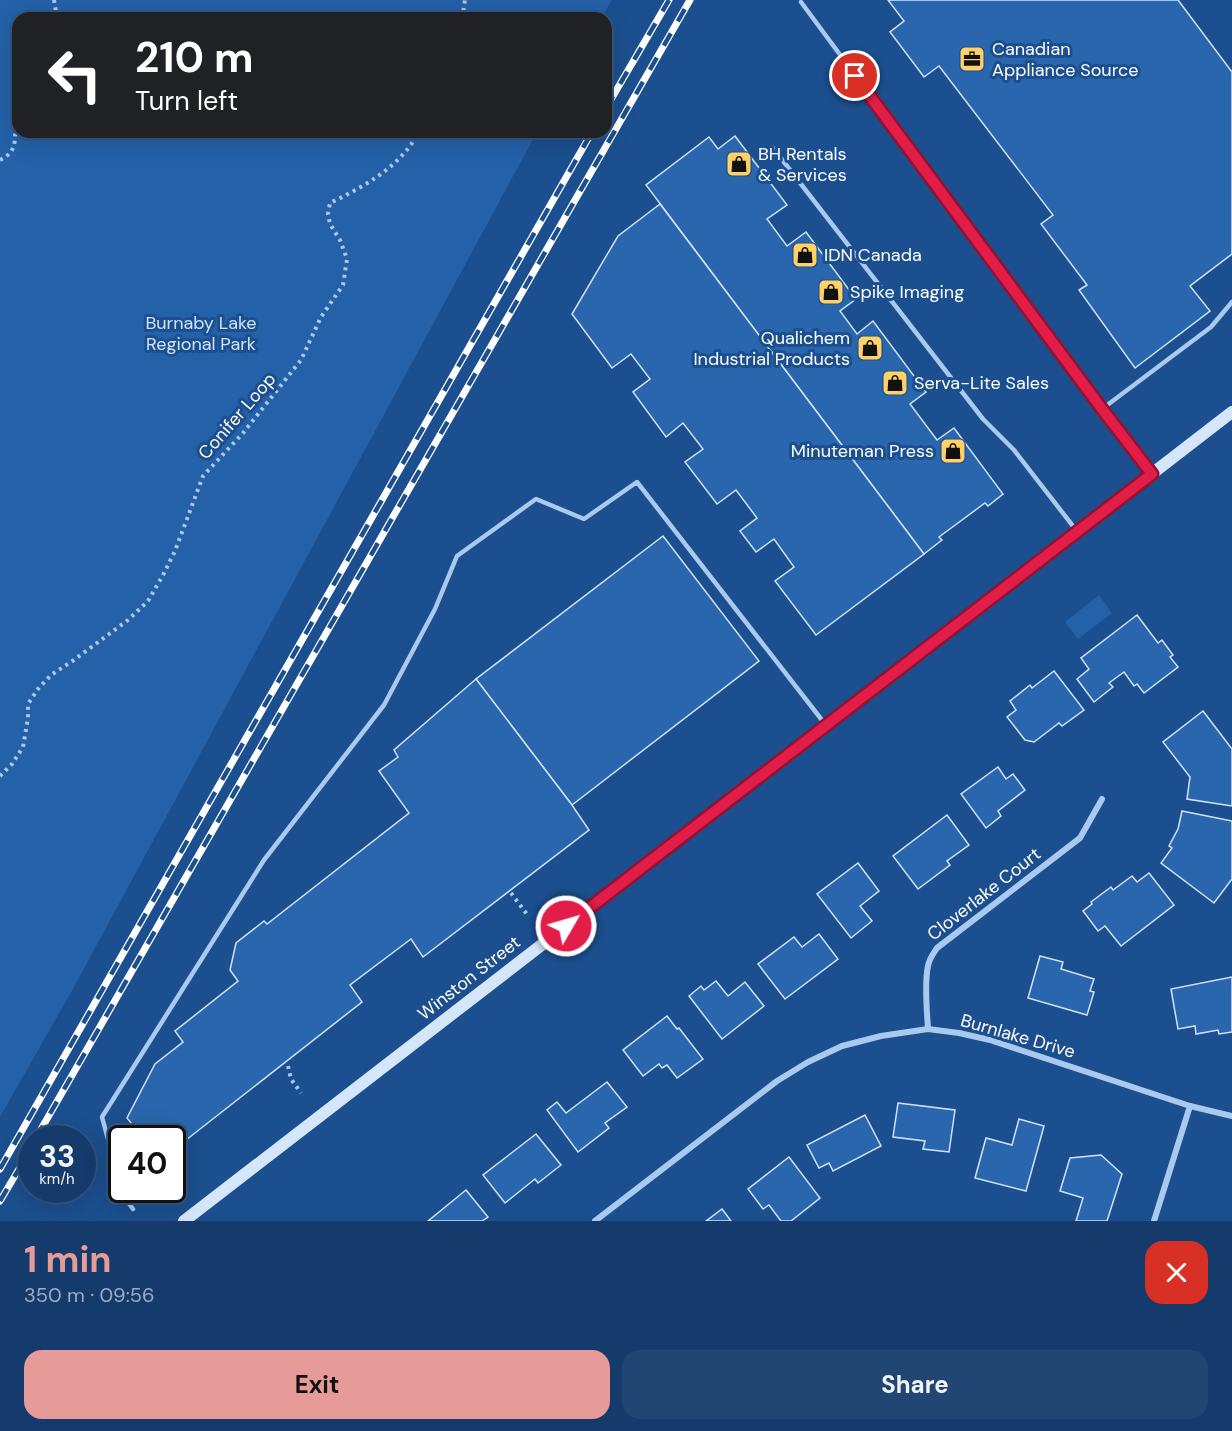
<!DOCTYPE html>
<meta charset="utf-8">
<style>
:root{--surface:#143b6b;--page:#214673;--text:#f1f3f6;--muted:#9dadc1;--line:#33557e;--accent:#e69b98}
body{margin:0;font-family:"DM Sans",sans-serif;background:var(--page);color:var(--text);height:100vh;display:flex;flex-direction:column;font-size:22px;white-space:nowrap}
*{box-sizing:border-box;margin:0}
p{font-size:20px;color:var(--muted)}
.icon{flex:none;width:33px;height:33px;fill:none;stroke:currentColor;stroke-width:2;stroke-linecap:round;stroke-linejoin:round}
.map{position:relative;height:1221px;overflow:hidden}
.details{display:flex;flex-direction:column;background:var(--surface);flex:1}
.details>*{flex:none}
.top-card{position:absolute;left:12px;top:12px;width:600px;height:126px;border-radius:18px;box-shadow:0 6px 24px #0002,0 0 0 2px var(--line);background:#202124;color:#fff;overflow:hidden}
.speed{position:absolute;left:18px;top:1125px;display:flex;gap:12px;font-size:30px;font-weight:700;text-align:center}
.speed>*{display:grid;place-content:center;width:78px;height:78px;border-radius:50%;background:var(--surface);box-shadow:0 6px 24px #0002,0 0 0 2px var(--line);line-height:1}
.speed small{font-size:15px;font-weight:400}
.speed .limit{border:3px solid #111;border-radius:9px;background:#fff;color:#111}
.pin{position:absolute;display:grid;place-items:center;width:51px;height:51px;color:#fff;margin:-26px;border:3px solid #fff;border-radius:50%;box-shadow:0 2px 6px #0007}
.me{position:absolute;width:66px;margin:-33px;rotate:52deg;stroke-linejoin:round;filter:drop-shadow(0 0 4px #0008)}
.turn{display:flex;align-items:center;gap:21px;height:126px;padding:0 24px;font-size:27px}
.turn .icon{width:78px;height:78px;stroke-width:2.5}
.turn b{display:block;font-size:42px;line-height:51px}
.round{display:grid;place-items:center;flex:none;width:63px;height:63px;border-radius:18px;background:var(--page)}
.head{display:flex;align-items:center;justify-content:space-between;height:102px;padding:0 24px}
h1{font-size:36px;font-weight:700;line-height:45px;color:var(--accent)}
.action{display:flex;gap:12px;margin-top:auto;padding:12px 24px}
.action a{flex:1;height:69px;border-radius:18px;background:var(--accent);color:#111;font-size:24px;font-weight:700;line-height:69px;text-align:center}
.action a+a{background:var(--page);color:var(--text)}
.map>svg:first-child{display:block}
.green{fill:#2461a8}
.building{fill:#2a66ad;stroke:#cfe3fa;stroke-width:1.5}
.lines{fill:none;stroke-linecap:round;stroke-linejoin:round}
.path{stroke:#a9c9ee;stroke-width:4;stroke-dasharray:3 4.5;stroke-linecap:butt}
.lane{stroke:#a9c9ee;stroke-width:4.5}
.street{stroke:#a9c9ee;stroke-width:6}
.secondary{stroke:#d6e6fa;stroke-width:12}
.rail-casing{stroke:#fff;stroke-width:7}
.rail{stroke:#1b4f8f;stroke-width:4.5;stroke-dasharray:14;stroke-linecap:butt}
.route-casing{stroke:#92132f;stroke-width:15}
.route{stroke:#e11d48;stroke-width:10}
.labels{text-anchor:middle;dominant-baseline:central;stroke-width:6;stroke-linejoin:round;paint-order:stroke}
.poi-label{font-size:18px;fill:#fff;stroke:#1b4f8f;text-anchor:start}
.park-label{font-size:18px;fill:#cfe3fa;stroke:#1b4f8f}
.street-label{font-size:18px;fill:#fff;stroke:#1b4f8f}
</style>
<div class="map">
<svg width="1232" height="1221" viewBox="0 0 1232 1221">
<rect width="100%" height="100%" fill="#1b4f8f"/>
<g class="green">
<polygon points="0,0 612,0 601,18 18,18 18,132 537,132 74,987 0,1117"/>
<polygon points="1099,595 1112,613 1078,639 1065,622"/>
</g>
<g class="building">
<polygon points="888,0 1178,0 1232,72 1232,254 1190,286 1210,311 1135,368 1079,290 1087,285 1084,281 1041,224 1053,215 939,66 924,77 890,32 904,21"/>
<polygon points="735,136 787,205 767,219 787,246 806,232 856,299 840,311 857,334 873,321 926,392 910,404 937,440 954,428 1003,494 988,506 985,503 939,537 942,540 924,554 646,185 709,137 718,149"/>
<polygon points="660,204 924,554 816,635 775,581 794,567 774,539 756,552 740,531 757,518 736,490 717,504 685,462 703,449 683,423 666,437 633,392 650,379 631,354 612,368 572,314 618,236"/>
<polygon points="663,536 759,661 572,805 476,679"/>
<polygon points="1137,615 1158,643 1162,640 1173,655 1170,657 1178,667 1144,693 1137,684 1134,686 1124,672 1109,683 1113,687 1094,702 1077,679 1089,669 1081,658"/>
<polygon points="1054,671 1084,710 1062,726 1059,723 1034,742 1025,740 1007,717 1016,710 1010,701 1030,685 1032,688"/>
<polygon points="476,679 572,805 589,830 423,957 411,939 350,985 362,1002 172,1151 172,1138 143,1138 127,1118 155,1064 183,1042 175,1031 238,981 230,970 236,943 264,921 267,924 409,813 379,771 398,757 394,750"/>
<polygon points="1203,711 1232,749 1232,806 1187,799 1190,777 1163,742"/>
<polygon points="998,767 1006,779 1013,774 1025,790 998,811 1001,816 986,828 961,794"/>
<polygon points="1182,811 1232,821 1232,879 1214,903 1161,863 1172,848 1169,846 1178,829"/>
<polygon points="947,815 969,845 947,861 950,865 918,889 893,856"/>
<polygon points="858,863 879,891 860,906 872,921 851,938 817,894"/>
<polygon points="1149,873 1174,905 1121,946 1105,926 1098,931 1083,911 1092,904 1091,902 1111,887 1113,890 1132,876 1137,882"/>
<polygon points="819,934 838,959 785,999 758,964 794,937 802,947"/>
<polygon points="1040,956 1063,962 1061,969 1094,979 1090,991 1094,992 1087,1015 1028,998"/>
<polygon points="1232,977 1232,1032 1219,1034 1218,1030 1196,1034 1195,1026 1178,1029 1171,989"/>
<polygon points="716,981 728,996 745,982 764,1006 722,1039 689,996 701,986 704,990"/>
<polygon points="667,1016 677,1029 679,1028 703,1059 677,1078 667,1065 662,1068 659,1064 643,1076 623,1050"/>
<polygon points="607,1082 627,1107 605,1123 609,1128 578,1152 547,1110 557,1102 566,1113"/>
<polygon points="898,1103 955,1110 949,1152 923,1149 925,1141 893,1137"/>
<polygon points="865,1115 881,1146 833,1171 829,1163 819,1168 807,1145"/>
<polygon points="1019,1119 1044,1126 1026,1191 975,1178 986,1138 1012,1145"/>
<polygon points="536,1134 561,1165 538,1183 535,1179 505,1203 483,1175"/>
<polygon points="1101,1155 1122,1174 1107,1221 1076,1221 1083,1198 1060,1191 1070,1158"/>
<polygon points="789,1157 820,1198 791,1221 781,1221 769,1205 763,1209 748,1189"/>
<polygon points="466,1190 488,1217 482,1221 428,1221"/>
<polygon points="722,1209 731,1221 706,1221"/>
</g>
<g class="lines">
<g class="path">
<polyline points="54,0 57,18"/>
<polyline points="461,18 463,13 465,0"/>
<path d="M0,160C24,149 10,130 18,111"/>
<path d="M0,776L12,764L23,747L28,718V704L38,689L51,675L74,660L128,620L148,601L162,577L175,551L203,476L243,433L301,360L321,317L343,285L347,259L340,240L330,224L328,214L330,203C365,186 400,167 419,132"/>
<polyline points="511,893 529,917"/>
<polyline points="288,1066 291,1079 301,1093"/>
</g>
<g class="lane">
<polyline points="801,2 1102,409 1151,471"/>
<polyline points="773,148 983,419 1014,450 1076,530"/>
<polyline points="1102,409 1211,327 1232,302"/>
<polyline points="133,1209 110,1178 112,1154 102,1117 264,860 384,705 435,609 457,556 536,499 584,519 637,482 825,724"/>
</g>
<g class="street">
<path d="M928,1029C927,1010 924,984 928,966C929,959 933,954 937,948L1080,838L1102,799"/>
<polyline points="595,1221 777,1081 808,1062 842,1046 881,1036 928,1029 959,1033 990,1040 1190,1106 1232,1116"/>
<polyline points="1154,1221 1190,1106"/>
</g>
<polyline class="secondary" points="184,1221 1232,412"/>
<g class="rail-casing">
<g id="rail">
<polyline points="606,108 669,0"/>
<polyline points="36,1138 690,0"/>
<polyline points="0,1169 592,132"/>
<polyline points="0,1201 32,1147"/>
</g>
</g>
<use href="#rail" class="rail"/>
</g>
<g class="lines">
<g class="route-casing">
<polyline id="route" points="566,926 1152,474 1102,409 855,76"/>
</g>
<use href="#route" class="route"/>
</g>
<defs>
<g id="office-square" transform="scale(1.35)"><rect x="-9" y="-9" width="18" height="18" rx="4" fill="#ffd166" stroke="#1b4f8f"/><path d="M-6-3h4V-5.5h4V-3h4V5H-6ZM-1-4.5V-3h2v-1.5ZM-6 0V1H6V0Z" fill="#111"/></g>
<g id="shop-square" transform="scale(1.35)"><rect x="-9" y="-9" width="18" height="18" rx="4" fill="#ffd166" stroke="#1b4f8f"/><path d="M-5-2.5h2.3a2.7 3.5 0 0 1 5.4 0H5L5.5 6h-11ZM-1.5-2.5h3a1.5 2.3 0 0 0-3 0Z" fill="#111"/></g>
</defs>
<g fill-rule="evenodd">
<use href="#office-square" x="972" y="59"/>
<use href="#shop-square" x="739" y="164"/>
<use href="#shop-square" x="805" y="255"/>
<use href="#shop-square" x="831" y="292"/>
<use href="#shop-square" x="870" y="348"/>
<use href="#shop-square" x="895" y="383"/>
<use href="#shop-square" x="953" y="451"/>
</g>
<g class="labels">
<g class="poi-label">
<text x="992" y="49">Canadian<tspan x="992" dy="21">Appliance Source</tspan></text>
<text x="758" y="154">BH Rentals<tspan x="758" dy="21">&amp; Services</tspan></text>
<text x="824" y="255">IDN Canada</text>
<text x="850" y="292">Spike Imaging</text>
<text x="850" y="338" text-anchor="end">Qualichem<tspan x="850" dy="21">Industrial Products</tspan></text>
<text x="914" y="383">Serva-Lite Sales</text>
<text x="934" y="451" text-anchor="end">Minuteman Press</text>
</g>
<g class="park-label">
<text x="201" y="323">Burnaby Lake<tspan x="201" dy="21">Regional Park</tspan></text>
</g>
<g class="street-label">
<text transform="translate(237 416) rotate(-49)">Conifer Loop</text>
<text transform="translate(984 894) rotate(-38)">Cloverlake Court</text>
<text transform="translate(469 978) rotate(-38)">Winston Street</text>
<text transform="translate(1018 1036) rotate(16)">Burnlake Drive</text>
</g>
</g>
</svg>
<div class="speed"><div>33<small>km/h</small></div><div class="limit">40</div></div>
<div class="pin" style="left:855px;top:76px;background:#d93025"><svg class="icon" aria-label="arrive" viewBox="0 0 24 24"><path d="M6 21V4h12l-3 4 3 4H6"/></svg></div>
<svg class="me" style="left:566px;top:926px" viewBox="-20 -20 40 40"><circle r="17" fill="#e11d48" stroke="#fff" stroke-width="3"/><path d="M0-11L8 9 0 5-8 9z" fill="#fff"/></svg>
<div class="top-card">
<div class="turn"><svg class="icon" aria-label="left" viewBox="0 0 24 24"><path d="M17 20v-9H6M10 6l-5 5 5 5"/></svg><div><b>210 m</b>Turn left</div></div>
</div>
</div>
<section class="details">
<div class="head"><div><h1>1 min</h1><p>350 m · 09:56</p></div><a class="round" style="background:#d93025;color:#fff"><svg class="icon" aria-label="close" viewBox="0 0 24 24"><path d="M6 6l12 12M18 6L6 18"/></svg></a></div>
<div class="action"><a>Exit</a><a>Share</a></div>
</section>
